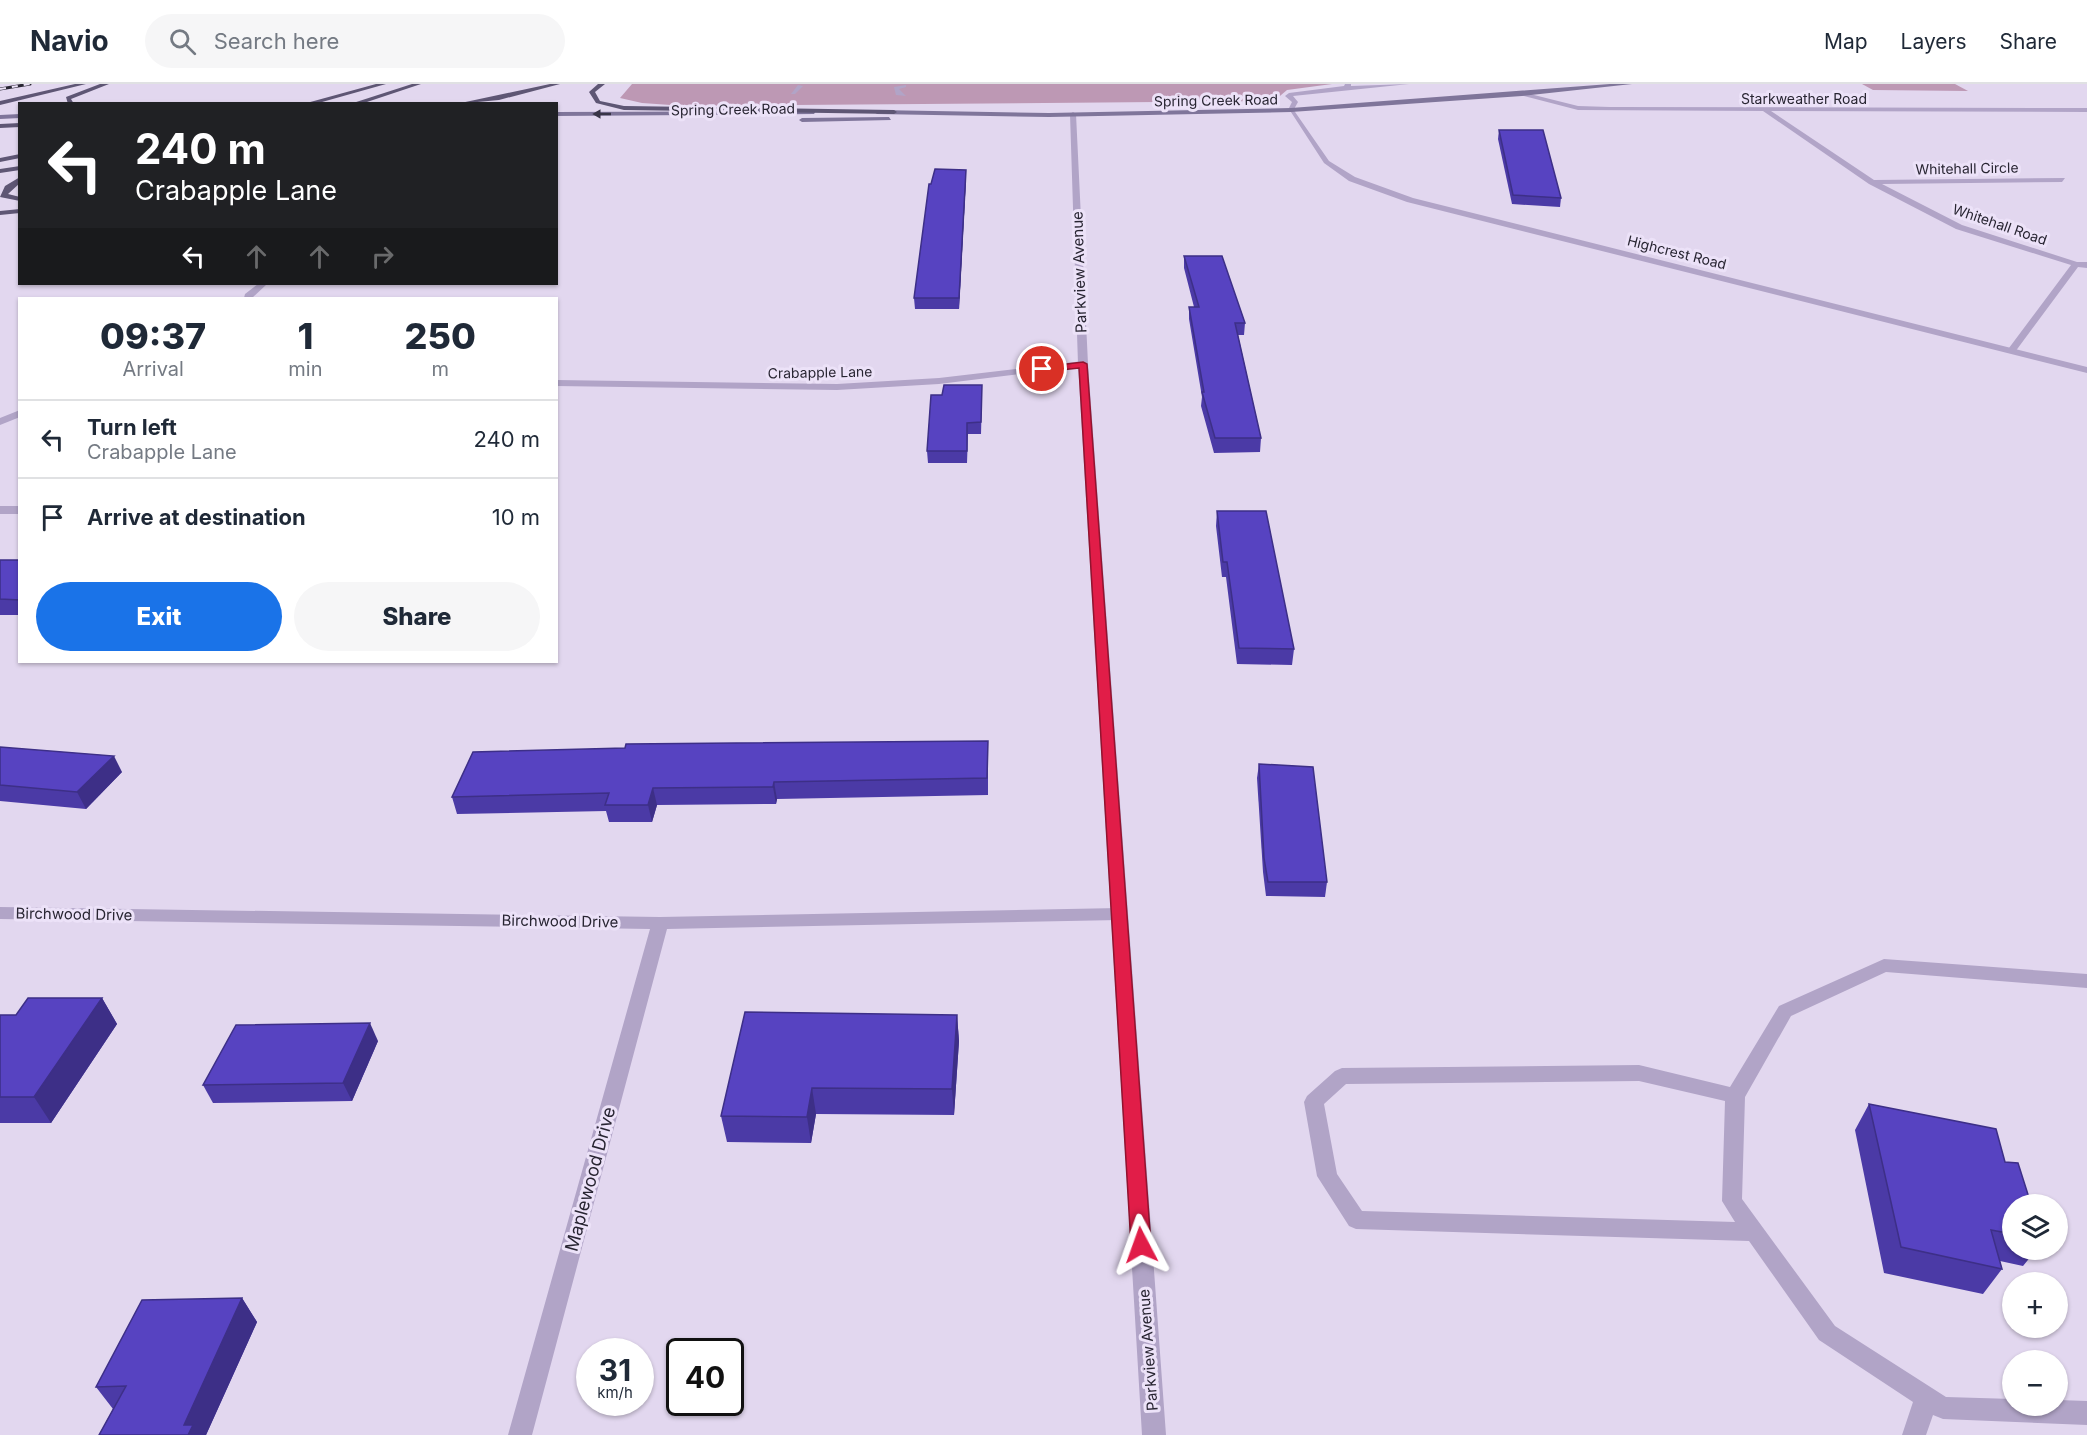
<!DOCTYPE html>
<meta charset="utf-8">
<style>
:root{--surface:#fff;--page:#f6f6f7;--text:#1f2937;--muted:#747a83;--line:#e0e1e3;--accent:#1a73e8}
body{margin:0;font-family:Inter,sans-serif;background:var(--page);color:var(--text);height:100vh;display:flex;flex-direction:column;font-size:22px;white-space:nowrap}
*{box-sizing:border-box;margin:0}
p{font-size:20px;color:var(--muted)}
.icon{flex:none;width:33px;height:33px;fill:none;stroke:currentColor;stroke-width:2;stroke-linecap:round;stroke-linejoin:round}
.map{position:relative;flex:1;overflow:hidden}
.details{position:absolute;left:18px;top:213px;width:540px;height:366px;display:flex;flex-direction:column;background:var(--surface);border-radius:0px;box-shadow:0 2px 4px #0004}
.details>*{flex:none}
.hud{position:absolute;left:18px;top:18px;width:540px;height:183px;border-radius:0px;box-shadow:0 2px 4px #0004;background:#202124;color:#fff;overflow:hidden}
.fabs{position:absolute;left:2002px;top:1110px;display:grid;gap:12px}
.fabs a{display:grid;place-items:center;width:66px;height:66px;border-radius:50%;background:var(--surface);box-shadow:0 2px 4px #0004;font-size:30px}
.speed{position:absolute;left:576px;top:1254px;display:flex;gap:12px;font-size:30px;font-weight:700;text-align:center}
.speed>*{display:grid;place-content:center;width:78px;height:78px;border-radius:50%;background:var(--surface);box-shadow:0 2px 4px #0004;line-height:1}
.speed small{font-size:15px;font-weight:400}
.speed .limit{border:3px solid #111;border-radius:9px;background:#fff;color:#111}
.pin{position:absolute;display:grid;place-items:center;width:51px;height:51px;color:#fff;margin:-26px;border:3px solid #fff;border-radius:50%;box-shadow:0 2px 6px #0007}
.me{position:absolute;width:66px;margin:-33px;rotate:356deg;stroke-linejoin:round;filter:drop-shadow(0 0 4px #0008)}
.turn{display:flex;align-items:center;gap:21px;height:126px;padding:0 18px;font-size:27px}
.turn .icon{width:78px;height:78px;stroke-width:2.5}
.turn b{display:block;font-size:42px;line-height:51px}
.lanes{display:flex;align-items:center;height:57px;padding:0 18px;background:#0003;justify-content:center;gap:30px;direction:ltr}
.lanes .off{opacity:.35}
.eta{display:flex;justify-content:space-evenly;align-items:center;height:102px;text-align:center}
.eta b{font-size:36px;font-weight:800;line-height:42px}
.cta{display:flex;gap:12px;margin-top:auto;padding:12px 18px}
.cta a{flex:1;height:69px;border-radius:36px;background:var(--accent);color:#fff;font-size:24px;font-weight:800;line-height:69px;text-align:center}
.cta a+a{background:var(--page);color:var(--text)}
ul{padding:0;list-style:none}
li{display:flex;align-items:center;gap:18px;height:78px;padding:0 18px;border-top:2px solid var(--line)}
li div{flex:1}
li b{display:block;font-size:22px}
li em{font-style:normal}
header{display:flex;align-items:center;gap:36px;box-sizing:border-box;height:84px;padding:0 30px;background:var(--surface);border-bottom:2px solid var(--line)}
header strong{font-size:28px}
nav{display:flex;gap:33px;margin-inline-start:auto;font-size:21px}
.search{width:420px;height:54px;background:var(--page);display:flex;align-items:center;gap:15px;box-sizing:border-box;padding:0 21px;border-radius:33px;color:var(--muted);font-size:22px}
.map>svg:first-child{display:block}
.green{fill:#bd98b4}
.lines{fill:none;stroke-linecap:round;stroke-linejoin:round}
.service{fill:#b1a4c7;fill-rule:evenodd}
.pedestrian{fill:#b1a4c7;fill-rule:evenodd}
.minor{fill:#b1a4c7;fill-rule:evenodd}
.tertiary{fill:#b1a4c7;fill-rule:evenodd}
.secondary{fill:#7f759a;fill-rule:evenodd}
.primary{fill:#5e5674;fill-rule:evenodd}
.rail-casing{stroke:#282532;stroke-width:3}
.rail{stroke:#ece2f8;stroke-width:2;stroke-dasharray:6;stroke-linecap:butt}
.wall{fill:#4b3aa6}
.shaded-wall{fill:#3d2f87}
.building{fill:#5743c1;stroke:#3d2f87;stroke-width:1.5}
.oneway{fill:#393547}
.route{fill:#e11d48;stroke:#92132f;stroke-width:1.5}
.labels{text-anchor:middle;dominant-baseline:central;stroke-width:6;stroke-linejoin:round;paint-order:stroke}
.far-street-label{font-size:14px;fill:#282532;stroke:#ece2f8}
.street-label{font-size:15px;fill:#282532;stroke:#ece2f8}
.near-street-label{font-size:18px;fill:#282532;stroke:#ece2f8}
</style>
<header>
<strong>Navio</strong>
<div class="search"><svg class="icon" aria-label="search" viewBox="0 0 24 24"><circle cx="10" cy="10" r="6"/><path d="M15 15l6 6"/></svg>Search here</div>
<nav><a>Map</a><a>Layers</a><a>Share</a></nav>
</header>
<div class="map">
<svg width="2087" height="1351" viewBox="0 0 2087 1351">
<rect width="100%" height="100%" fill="#e2d7ef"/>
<g class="green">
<polygon points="632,0 1332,0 1287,6 1274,17 685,22 642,19 620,14"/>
<polygon points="1862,0 1955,0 1968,7 1873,6"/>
</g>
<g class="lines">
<g class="service">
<polygon points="906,1 906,3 899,5 906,12 896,11 894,3"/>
<path d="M1884,875L2087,890V904L1886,888L1791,932L1745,1013L1742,1115L1835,1242L1946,1313L2013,1315V1322H2058V1316L2087,1317V1341L1943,1335L1933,1331L1926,1351H1902L1913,1318L1819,1256L1749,1157L1356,1145L1349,1142L1317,1092L1304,1018L1307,1012L1335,987L1342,984L1639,981L1730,1003L1779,922ZM1639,997L1725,1017L1722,1117L1735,1138L1362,1127L1337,1090L1324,1020L1346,1000Z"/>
</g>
<polygon class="pedestrian" points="798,1 803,2 795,10 791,10"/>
<g class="minor">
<polygon points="1345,0 1351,0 1351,2 1409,0 1293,12 1298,18 1293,27 1288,26 1292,18 1285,12 1289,9 1344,2"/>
<polygon points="1522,8 1578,22 1610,23 2087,24 2087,28 1771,27 1874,96 2065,94 2062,98 1882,100 1962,141 2077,178 2087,178 2087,184 2078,183 2015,268 2009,268 2009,264 2071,181 1956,145 1869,100 1763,27 1578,26 1520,11"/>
<polygon points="258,200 267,200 252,214 244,214 245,210"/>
<polygon points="1083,277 1086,278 1086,282 939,300 837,306 556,302 556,296 837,300 939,294"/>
<polygon points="20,326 20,333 0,341 0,334"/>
<rect x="0" y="422" width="20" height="8"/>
<polygon points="0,823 660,833 1119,824 1125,826 1128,830 1125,834 1119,836 667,845 532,1351 508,1351 650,845 0,835"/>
</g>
<g class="tertiary">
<polygon points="1289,25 1293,25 1329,77 1355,93 1413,114 2087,283 2087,289 1407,118 1349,97 1324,79"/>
<polygon points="1073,28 1076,30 1088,280 1166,1351 1142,1351 1078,280 1070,30"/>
</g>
<g class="secondary">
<polygon points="1610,0 1632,0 1522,12 1291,28 1049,33 877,30 874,28 877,26 1049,29 1291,24"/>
<polygon points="816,27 814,30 556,32 556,28"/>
<polygon points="20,30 20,34 0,35 0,31"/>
<polygon points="889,33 891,36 802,38 799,36 802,34"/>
</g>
<g class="primary">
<polygon points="75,0 86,0 0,21 0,17"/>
<polygon points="100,0 109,0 71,15 74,20 68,20 66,13"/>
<polygon points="376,0 386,0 315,20 303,20"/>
<polygon points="412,0 421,0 361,20 350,20"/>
<polygon points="550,0 560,0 499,16 456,20"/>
<polygon points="598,0 605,0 595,8 600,17 624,22 894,26 897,28 894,30 624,26 596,19 589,8"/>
<polygon points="20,39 20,43 0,44 0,40"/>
<polygon points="20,70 20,74 0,78 0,74"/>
<polygon points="20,82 20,86 0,89 0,85"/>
<polygon points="20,93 20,99 8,110 20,113 20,117 0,113 5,102"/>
<polygon points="20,125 20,129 0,131 0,127"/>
</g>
<g class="rail-casing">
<polyline id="rail" points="0,5 30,0"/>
</g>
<use href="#rail" class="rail"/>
</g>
<g class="wall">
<polygon points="1499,46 1561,114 1560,123 1512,120 1498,55"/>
<polygon points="966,86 966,95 959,225 915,225 914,214 931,100"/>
<polygon points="1184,172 1245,239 1244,251 1238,251 1261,354 1260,368 1214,369 1201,322 1202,313 1189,235 1189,223 1194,223 1184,184"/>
<polygon points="982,312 981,350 968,350 967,379 928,379 927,367"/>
<polygon points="1217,427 1294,565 1292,581 1237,580 1226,493 1222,493 1216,442"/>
<rect x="0" y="476" width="20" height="55"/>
<polygon points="988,657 988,711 777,715 776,720 657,721 652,738 609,738 606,727 457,730 452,713"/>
<polygon points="0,663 122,688 86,725 0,717"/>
<polygon points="1259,680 1327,798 1325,813 1266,812 1263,788 1257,694"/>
<polygon points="102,914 117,940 51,1039 0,1039 0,931 16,931"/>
<polygon points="957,931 959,957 954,1031 816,1030 811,1059 727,1058 721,1032"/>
<polygon points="378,957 352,1017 213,1019 203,1001"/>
<polygon points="1869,1020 2013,1120 2013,1166 2036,1166 2023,1182 2000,1177 2002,1185 1983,1210 1884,1189 1855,1046"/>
<polygon points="242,1214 257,1238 206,1351 99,1351 113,1325 96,1303"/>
</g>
<g class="shaded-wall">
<polygon points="966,86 966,95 959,225 959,214"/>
<polygon points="114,672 122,688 86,725 77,708"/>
<polygon points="774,698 777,715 776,720 773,703"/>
<polygon points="653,704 657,721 652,738 648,721"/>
<polygon points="102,914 117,940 51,1039 34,1013"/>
<polygon points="957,931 959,957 954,1031 952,1005"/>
<polygon points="370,939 378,957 352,1017 343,999"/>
<polygon points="812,1004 816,1030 811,1059 807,1033"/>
<polygon points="242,1214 257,1238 206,1351 188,1351 184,1341"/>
</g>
<g class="building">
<polygon points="1499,46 1543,46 1561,114 1513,111"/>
<polygon points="935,85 966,86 959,214 914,214 929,100 931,100"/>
<polygon points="1184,172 1222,172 1245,239 1235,239 1261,354 1215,354 1202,308 1204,308 1189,223 1199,223"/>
<polygon points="944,301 982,301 981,338 967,339 967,367 927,367 931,311 942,311"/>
<polygon points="1217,427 1266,427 1294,565 1239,564 1227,478 1223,478"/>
<polygon points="0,476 20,476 20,516 0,515"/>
<polygon points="988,657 987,694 774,698 773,703 653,704 648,721 605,721 609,709 452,713 473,668 625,664 626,660"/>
<polygon points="0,663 114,672 77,708 0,701"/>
<polygon points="1259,680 1313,683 1327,798 1268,798 1264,774"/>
<polygon points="28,914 102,914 34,1013 0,1013 0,931 16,931"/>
<polygon points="745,928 957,931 952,1005 812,1004 807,1033 721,1032"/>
<polygon points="370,939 343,999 203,1001 236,941"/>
<polygon points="1869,1020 1996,1045 2005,1078 2018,1079 2031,1120 2013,1120 2013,1150 1991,1146 2002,1185 1901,1163"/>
<polygon points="242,1214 184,1341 193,1341 188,1351 99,1351 126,1302 96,1303 142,1216"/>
</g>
<defs><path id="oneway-solid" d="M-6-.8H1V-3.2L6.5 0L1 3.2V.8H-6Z" transform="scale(1.5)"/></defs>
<use class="oneway" href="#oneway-solid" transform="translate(602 30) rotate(180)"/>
<polygon class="route" points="1083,278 1087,280 1151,1161 1148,1168 1141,1170 1134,1168 1131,1161 1079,284 1042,288 1037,285 1042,283"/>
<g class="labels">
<g class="far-street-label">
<text x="1804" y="14">Starkweather Road</text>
<text transform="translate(1216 16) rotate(-1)">Spring Creek Road</text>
<text transform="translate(733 25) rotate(-1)">Spring Creek Road</text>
<text transform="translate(1967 84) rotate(-1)">Whitehall Circle</text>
<text transform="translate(2000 140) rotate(19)">Whitehall Road</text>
<text transform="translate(1677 168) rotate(14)">Highcrest Road</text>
<text transform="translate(820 288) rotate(-1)">Crabapple Lane</text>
</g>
<g class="street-label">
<text transform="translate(1079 188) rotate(-92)">Parkview Avenue</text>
<text transform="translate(74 830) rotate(1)">Birchwood Drive</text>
<text transform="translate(560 837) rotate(1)">Birchwood Drive</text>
<text transform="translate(1148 1266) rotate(-94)">Parkview Avenue</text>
</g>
<g class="near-street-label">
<text transform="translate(590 1095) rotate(-75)">Maplewood Drive</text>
</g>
</g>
</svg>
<div class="fabs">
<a><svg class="icon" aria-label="layers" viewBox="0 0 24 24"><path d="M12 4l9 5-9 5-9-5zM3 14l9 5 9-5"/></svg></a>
<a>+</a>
<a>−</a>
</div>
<div class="speed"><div>31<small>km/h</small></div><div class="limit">40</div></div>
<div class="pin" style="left:1042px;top:285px;background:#d93025"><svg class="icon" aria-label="arrive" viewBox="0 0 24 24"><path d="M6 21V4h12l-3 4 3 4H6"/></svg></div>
<svg class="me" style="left:1141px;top:1161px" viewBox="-20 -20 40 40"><path d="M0-17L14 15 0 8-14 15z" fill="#e11d48" stroke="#fff" stroke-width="4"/></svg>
<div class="hud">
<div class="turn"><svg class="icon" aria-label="left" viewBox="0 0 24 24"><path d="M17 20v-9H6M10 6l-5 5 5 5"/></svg><div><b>240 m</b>Crabapple Lane</div></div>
<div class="lanes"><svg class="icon" aria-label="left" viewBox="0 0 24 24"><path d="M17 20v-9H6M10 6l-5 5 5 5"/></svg><svg class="icon off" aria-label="ahead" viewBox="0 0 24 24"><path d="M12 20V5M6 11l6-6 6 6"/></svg><svg class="icon off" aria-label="ahead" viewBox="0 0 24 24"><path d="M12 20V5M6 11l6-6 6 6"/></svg><svg class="icon off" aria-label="right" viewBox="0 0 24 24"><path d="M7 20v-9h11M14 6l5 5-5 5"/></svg></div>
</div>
<section class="details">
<div class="eta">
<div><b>09:37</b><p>Arrival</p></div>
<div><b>1</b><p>min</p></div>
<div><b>250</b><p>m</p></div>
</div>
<ul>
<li><svg class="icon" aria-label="left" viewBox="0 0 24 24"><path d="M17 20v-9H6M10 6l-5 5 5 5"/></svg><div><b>Turn left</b><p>Crabapple Lane</p></div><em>240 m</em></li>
<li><svg class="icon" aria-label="arrive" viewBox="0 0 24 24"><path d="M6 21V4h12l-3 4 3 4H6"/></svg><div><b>Arrive at destination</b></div><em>10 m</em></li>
</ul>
<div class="cta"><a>Exit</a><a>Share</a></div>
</section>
</div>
